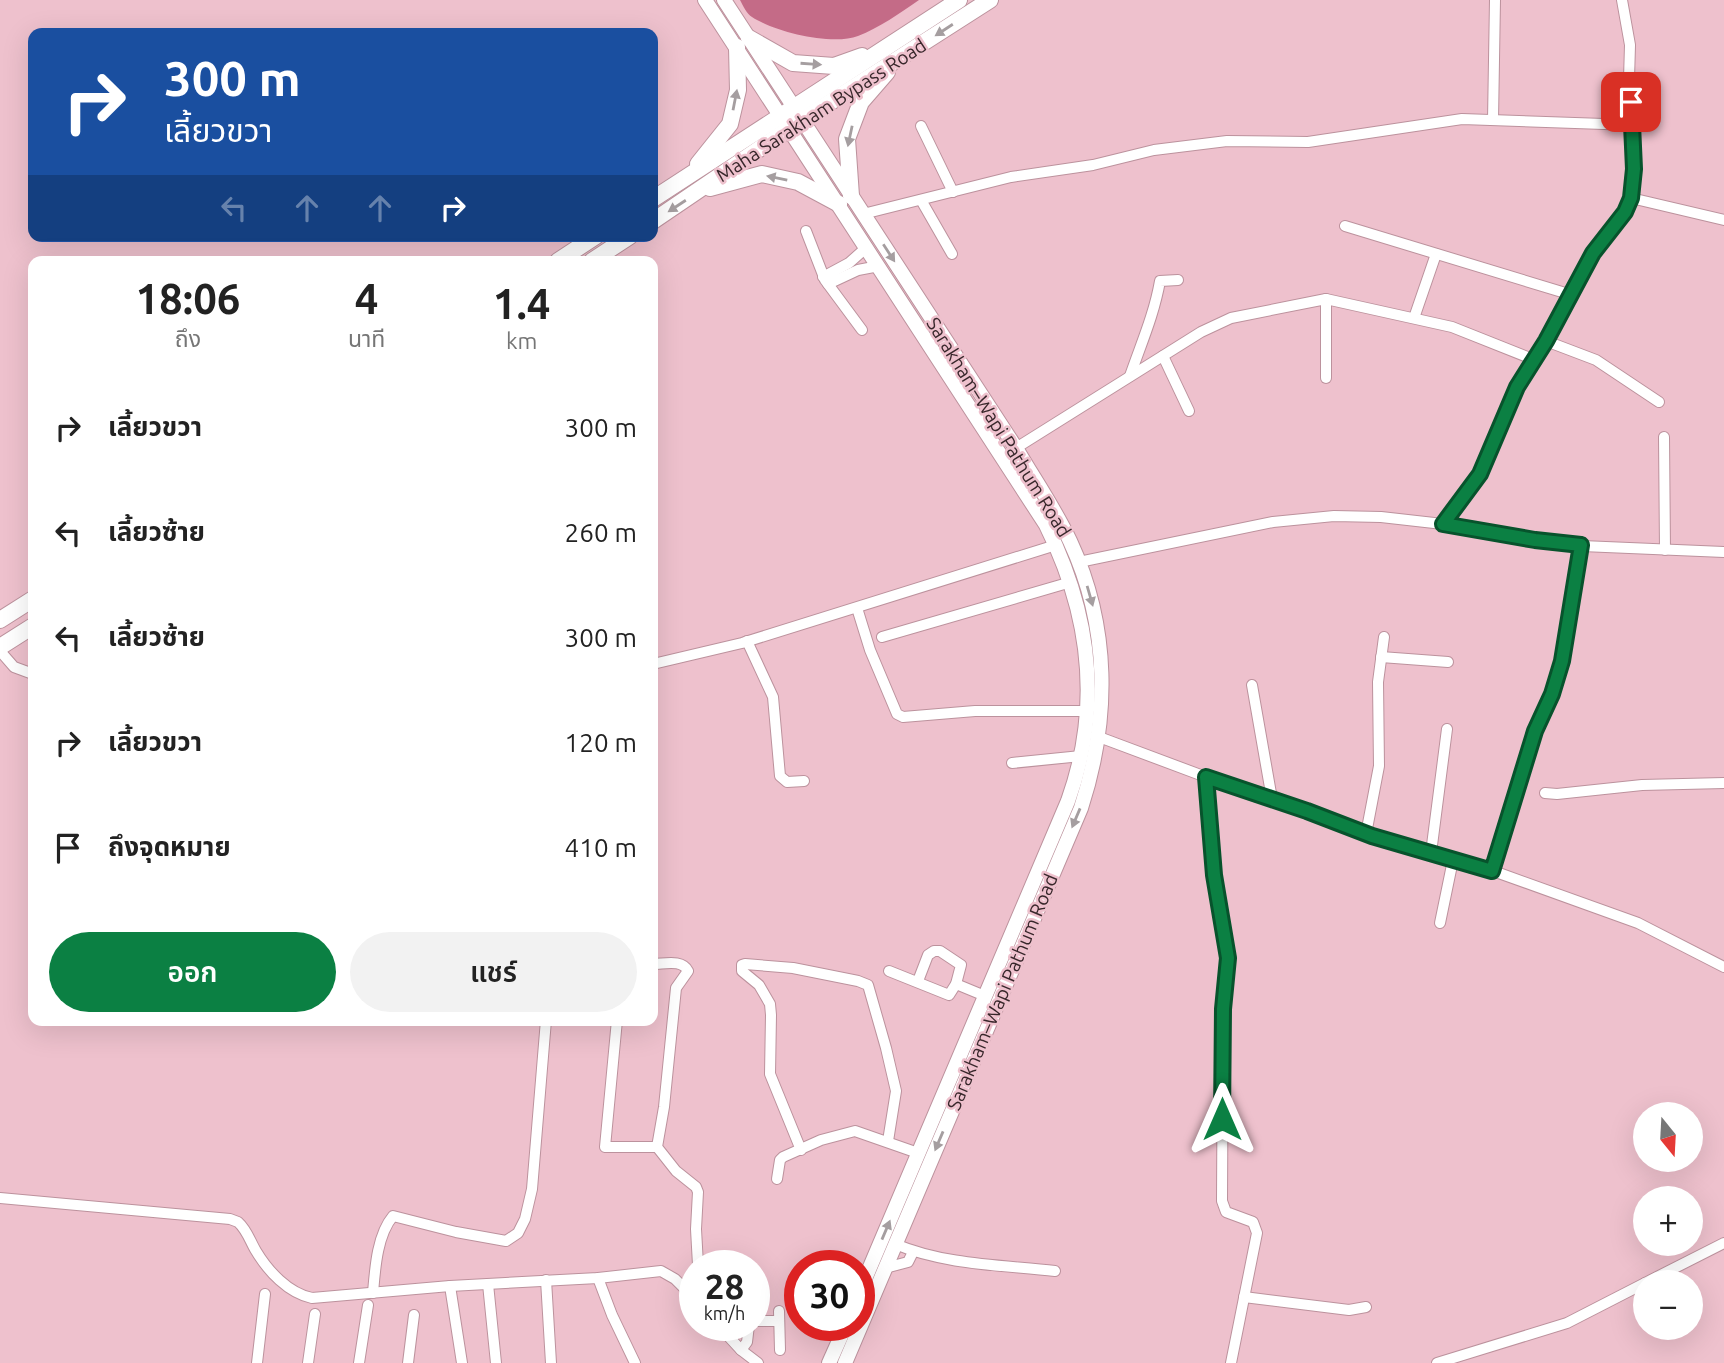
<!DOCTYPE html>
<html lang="th">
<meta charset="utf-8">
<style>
:root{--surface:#fff;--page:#f2f2f2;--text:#222;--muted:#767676;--accent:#0b8043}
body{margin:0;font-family:Ubuntu,"Noto Sans Thai",sans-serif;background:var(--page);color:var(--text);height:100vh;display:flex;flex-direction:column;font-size:26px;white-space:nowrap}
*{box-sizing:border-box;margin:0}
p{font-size:23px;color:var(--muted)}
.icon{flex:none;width:38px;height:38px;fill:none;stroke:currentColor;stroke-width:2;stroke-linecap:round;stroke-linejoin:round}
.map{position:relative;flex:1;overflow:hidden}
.details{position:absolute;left:28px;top:256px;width:630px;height:770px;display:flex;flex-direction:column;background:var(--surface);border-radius:14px;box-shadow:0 7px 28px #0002}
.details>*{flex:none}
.guide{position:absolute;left:28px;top:28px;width:630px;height:214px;border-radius:14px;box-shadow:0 7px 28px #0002;background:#1a4fa0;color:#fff;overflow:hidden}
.needle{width:46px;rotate:162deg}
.controls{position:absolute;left:1633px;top:1102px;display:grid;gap:14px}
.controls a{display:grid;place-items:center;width:70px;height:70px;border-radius:50%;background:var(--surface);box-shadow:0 7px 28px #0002;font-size:35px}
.speed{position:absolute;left:679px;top:1250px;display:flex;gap:14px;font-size:35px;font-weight:700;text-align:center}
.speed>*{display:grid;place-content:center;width:91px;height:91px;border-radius:50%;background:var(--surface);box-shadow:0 7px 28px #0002;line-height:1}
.speed small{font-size:18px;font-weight:400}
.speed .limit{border:10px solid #d22;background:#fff;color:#111}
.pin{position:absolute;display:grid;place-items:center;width:60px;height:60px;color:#fff;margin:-30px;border-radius:14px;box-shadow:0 4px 10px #0006}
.me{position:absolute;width:77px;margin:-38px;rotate:0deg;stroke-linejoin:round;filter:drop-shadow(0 0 5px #0008)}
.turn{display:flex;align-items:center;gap:24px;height:147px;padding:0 21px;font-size:32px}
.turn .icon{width:91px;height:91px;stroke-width:2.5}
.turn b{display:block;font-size:49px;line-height:60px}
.lanes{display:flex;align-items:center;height:66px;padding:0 21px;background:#0003;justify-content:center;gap:35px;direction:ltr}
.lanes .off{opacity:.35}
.eta{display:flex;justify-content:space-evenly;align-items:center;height:119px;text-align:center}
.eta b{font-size:42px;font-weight:600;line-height:49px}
.primary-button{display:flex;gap:14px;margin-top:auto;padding:14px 21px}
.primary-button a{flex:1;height:80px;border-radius:42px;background:var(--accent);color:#fff;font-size:28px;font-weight:600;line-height:80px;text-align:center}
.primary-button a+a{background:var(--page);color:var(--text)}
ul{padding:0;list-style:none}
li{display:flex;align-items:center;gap:21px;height:105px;padding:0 21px}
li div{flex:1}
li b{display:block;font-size:26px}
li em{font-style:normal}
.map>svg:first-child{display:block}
.forest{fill:#c46b87}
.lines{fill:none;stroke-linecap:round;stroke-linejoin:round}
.minor-casing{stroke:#bc929d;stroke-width:12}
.major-casing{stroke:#bc929d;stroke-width:16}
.highway-casing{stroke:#bc929d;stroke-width:18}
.minor{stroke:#fff;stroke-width:10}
.major{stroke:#fff;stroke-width:14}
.highway{stroke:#fff;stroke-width:16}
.oneway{fill:#a59ea0}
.route-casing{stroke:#07532c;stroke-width:18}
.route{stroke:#0b8043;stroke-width:12}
.labels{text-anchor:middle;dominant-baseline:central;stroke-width:5;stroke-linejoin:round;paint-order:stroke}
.street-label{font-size:19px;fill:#38272b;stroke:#eec1cd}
</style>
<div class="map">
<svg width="1724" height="1363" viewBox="0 0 1724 1363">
<rect width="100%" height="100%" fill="#eec1cd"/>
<path class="forest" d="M740,0H919C900,13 879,28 858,36C832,46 775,32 752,17C747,14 743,6 740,0Z"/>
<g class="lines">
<g class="minor-casing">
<g id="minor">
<polyline points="1493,120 1495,0"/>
<polyline points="921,126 953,192"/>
<polyline points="1631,198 1724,220"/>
<polyline points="921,200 952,254"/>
<polyline points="863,214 1011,177 1093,165 1154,150 1227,141 1308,142 1462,119 1633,125"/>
<polyline points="1345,226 1572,295"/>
<polyline points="806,231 825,280 862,330"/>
<polyline points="823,277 849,263 867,247"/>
<polyline points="828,284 858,270 879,266"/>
<polyline points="1326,299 1326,378"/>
<polyline points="1414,318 1436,254"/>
<polyline points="1546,341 1596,360 1659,402"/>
<polyline points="1163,356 1189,411"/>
<path d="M1130,376C1141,344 1154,315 1160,281L1178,280"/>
<polyline points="1664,437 1665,550"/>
<polyline points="1016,448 1201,332 1231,318 1326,299 1452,327 1535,360"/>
<polyline points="1443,524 1480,473 1517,387 1546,341 1593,253 1625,212 1631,198 1634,169 1629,79 1630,45 1622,0"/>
<polyline points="1079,562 1273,522 1334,516 1381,517 1443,524 1535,540 1582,546 1724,552"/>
<polyline points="857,608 870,650 897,714 903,717 975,711 1088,711"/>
<polyline points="882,637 1071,582"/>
<polyline points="747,641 773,697 780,776 787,782 804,781"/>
<polyline points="0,651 14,667 33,674"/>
<polyline points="1381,657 1448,662"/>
<polyline points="653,664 742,643 1056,545"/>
<polyline points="1252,685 1272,799"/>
<polyline points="1099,737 1206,777 1307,811 1372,836 1496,872 1638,923 1724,967"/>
<polyline points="1012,763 1081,756"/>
<polyline points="1206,777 1209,833 1228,958 1223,1009 1222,1201 1226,1212 1253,1222 1257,1233 1231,1363"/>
<polyline points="1545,793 1557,794 1642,785 1724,783"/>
<polyline points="1366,834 1379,766 1378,682 1384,637"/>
<polyline points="1431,853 1447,729"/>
<polyline points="1491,871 1535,731 1552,694 1562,661 1582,546"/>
<polyline points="1440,923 1453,860"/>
<path d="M653,964C665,964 682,959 688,971L676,988L664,1107L657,1147L676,1171L696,1187L698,1192L696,1229L698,1265"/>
<polyline points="889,971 949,995 956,984 961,965 940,951 934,951 928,955 918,981"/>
<polyline points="956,984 985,996"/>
<polyline points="617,1020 605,1147 657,1147"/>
<polyline points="801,1150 770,1074 771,1015 770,1004 759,985 742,971 742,965 745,964 793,968 858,981 868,985 886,1048 896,1091 888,1141"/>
<polyline points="777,1179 780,1160 783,1157 821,1140 855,1131 918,1153"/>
<path d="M0,1198L230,1219L238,1222C247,1230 250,1241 256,1251C268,1271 288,1293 312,1298L450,1286L598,1278L661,1271L675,1279L695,1299"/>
<path d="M895,1244C945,1265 1002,1265 1055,1271"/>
<polyline points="885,1268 908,1262 913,1252"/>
<polyline points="598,1278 612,1315 635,1363"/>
<polyline points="546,1280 551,1363"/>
<polyline points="1645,1283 1724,1243"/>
<polyline points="488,1284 496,1363"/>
<polyline points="450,1286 462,1363"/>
<path d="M373,1293C375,1269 377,1235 393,1216L456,1232L506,1241L518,1233L525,1219L532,1189L546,1020"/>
<polyline points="1244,1297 1349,1310 1366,1307"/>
<polyline points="779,1311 780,1350"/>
<polyline points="754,1321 779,1321"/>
<polyline points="718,1325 741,1350 758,1363"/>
<polyline points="741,1350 747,1342 749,1325"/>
<polyline points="257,1363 265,1294"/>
<polyline points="308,1363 315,1314"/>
<polyline points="359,1363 368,1305"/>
<polyline points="408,1363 414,1315"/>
<polyline points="1437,1363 1567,1323 1645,1283"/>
</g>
</g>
<g class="major-casing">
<g id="major">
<path d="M705,0L1046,525C1091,615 1102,706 1068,801L859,1293"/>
<path d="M724,0L1016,448C1034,479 1055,509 1070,541C1110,627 1110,719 1081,808L845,1363"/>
<polyline points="829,1363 846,1325"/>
</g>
</g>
<g class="highway-casing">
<g id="highway">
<polyline points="749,38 793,63 834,66 862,56"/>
<polyline points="698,164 730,124 738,90 737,47"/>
<polyline points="710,188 762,174 798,182 839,204"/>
<polyline points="851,196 847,139 861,102 887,72"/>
<polyline points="653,199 959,0"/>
<polyline points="653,221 790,128 990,0"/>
<polyline points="558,261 596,236"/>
<polyline points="592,261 630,236"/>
<polyline points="0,620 33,599"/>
<polyline points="0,647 33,626"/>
</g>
</g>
<use href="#minor" class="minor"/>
<use href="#major" class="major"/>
<use href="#highway" class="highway"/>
</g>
<defs><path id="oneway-solid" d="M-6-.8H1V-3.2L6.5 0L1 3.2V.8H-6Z" transform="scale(1.75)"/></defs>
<g class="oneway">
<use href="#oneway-solid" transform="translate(944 30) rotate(147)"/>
<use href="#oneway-solid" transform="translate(811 64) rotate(4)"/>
<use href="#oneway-solid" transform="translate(735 100) rotate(-79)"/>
<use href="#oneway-solid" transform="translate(850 136) rotate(102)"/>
<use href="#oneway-solid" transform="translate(777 178) rotate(-168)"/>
<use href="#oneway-solid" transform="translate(677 206) rotate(147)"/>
<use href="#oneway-solid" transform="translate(889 253) rotate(57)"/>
<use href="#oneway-solid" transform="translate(1090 596) rotate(74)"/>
<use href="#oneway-solid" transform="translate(1076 818) rotate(113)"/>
<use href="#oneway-solid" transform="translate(939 1141) rotate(113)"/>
<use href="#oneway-solid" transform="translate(886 1230) rotate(-67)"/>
</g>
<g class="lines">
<g class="route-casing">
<polyline id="route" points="1222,1119 1223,1009 1228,958 1214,875 1206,777 1307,811 1372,836 1492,871 1535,731 1552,694 1562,661 1581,545 1535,540 1443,524 1480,474 1517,387 1546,341 1593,253 1625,212 1631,198 1634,169 1631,102"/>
</g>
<use href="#route" class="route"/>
</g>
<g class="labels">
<g class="street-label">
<text transform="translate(821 110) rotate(-33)">Maha Sarakham Bypass Road</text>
<text transform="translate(999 427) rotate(58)">Sarakham–Wapi Pathum Road</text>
<text transform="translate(1002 992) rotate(-67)">Sarakham–Wapi Pathum Road</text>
</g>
</g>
</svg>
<div class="controls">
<a><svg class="needle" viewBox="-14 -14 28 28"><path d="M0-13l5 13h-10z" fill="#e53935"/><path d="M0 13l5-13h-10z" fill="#767676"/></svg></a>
<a>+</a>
<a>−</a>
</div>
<div class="speed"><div>28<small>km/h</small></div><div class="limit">30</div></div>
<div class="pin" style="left:1631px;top:102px;background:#d93025"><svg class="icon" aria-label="arrive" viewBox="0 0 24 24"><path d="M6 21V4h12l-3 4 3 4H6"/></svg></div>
<svg class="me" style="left:1222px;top:1119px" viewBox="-20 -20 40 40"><path d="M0-17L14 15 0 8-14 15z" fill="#0b8043" stroke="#fff" stroke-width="4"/></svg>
<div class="guide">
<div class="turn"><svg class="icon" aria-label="right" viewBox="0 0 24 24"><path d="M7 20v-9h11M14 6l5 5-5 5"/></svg><div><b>300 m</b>เลี้ยวขวา</div></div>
<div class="lanes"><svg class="icon off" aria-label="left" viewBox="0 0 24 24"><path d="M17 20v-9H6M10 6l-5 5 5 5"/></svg><svg class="icon off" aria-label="ahead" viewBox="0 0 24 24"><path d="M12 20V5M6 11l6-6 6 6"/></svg><svg class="icon off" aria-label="ahead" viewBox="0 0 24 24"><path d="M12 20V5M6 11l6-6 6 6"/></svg><svg class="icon" aria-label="right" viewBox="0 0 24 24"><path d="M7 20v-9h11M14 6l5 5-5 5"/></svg></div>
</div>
<section class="details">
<div class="eta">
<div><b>18:06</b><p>ถึง</p></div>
<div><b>4</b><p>นาที</p></div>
<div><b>1.4</b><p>km</p></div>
</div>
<ul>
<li><svg class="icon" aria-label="right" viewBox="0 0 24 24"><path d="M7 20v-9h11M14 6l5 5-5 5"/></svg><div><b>เลี้ยวขวา</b></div><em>300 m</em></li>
<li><svg class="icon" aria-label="left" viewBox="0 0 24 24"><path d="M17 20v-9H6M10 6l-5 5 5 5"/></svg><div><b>เลี้ยวซ้าย</b></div><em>260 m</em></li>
<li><svg class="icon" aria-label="left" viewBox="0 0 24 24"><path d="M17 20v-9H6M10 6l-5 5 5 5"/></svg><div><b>เลี้ยวซ้าย</b></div><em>300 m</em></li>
<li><svg class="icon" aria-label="right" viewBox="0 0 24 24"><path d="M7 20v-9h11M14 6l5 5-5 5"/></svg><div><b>เลี้ยวขวา</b></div><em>120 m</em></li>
<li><svg class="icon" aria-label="arrive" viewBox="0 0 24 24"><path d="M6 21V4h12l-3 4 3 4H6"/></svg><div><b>ถึงจุดหมาย</b></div><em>410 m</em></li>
</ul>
<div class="primary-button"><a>ออก</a><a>แชร์</a></div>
</section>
</div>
